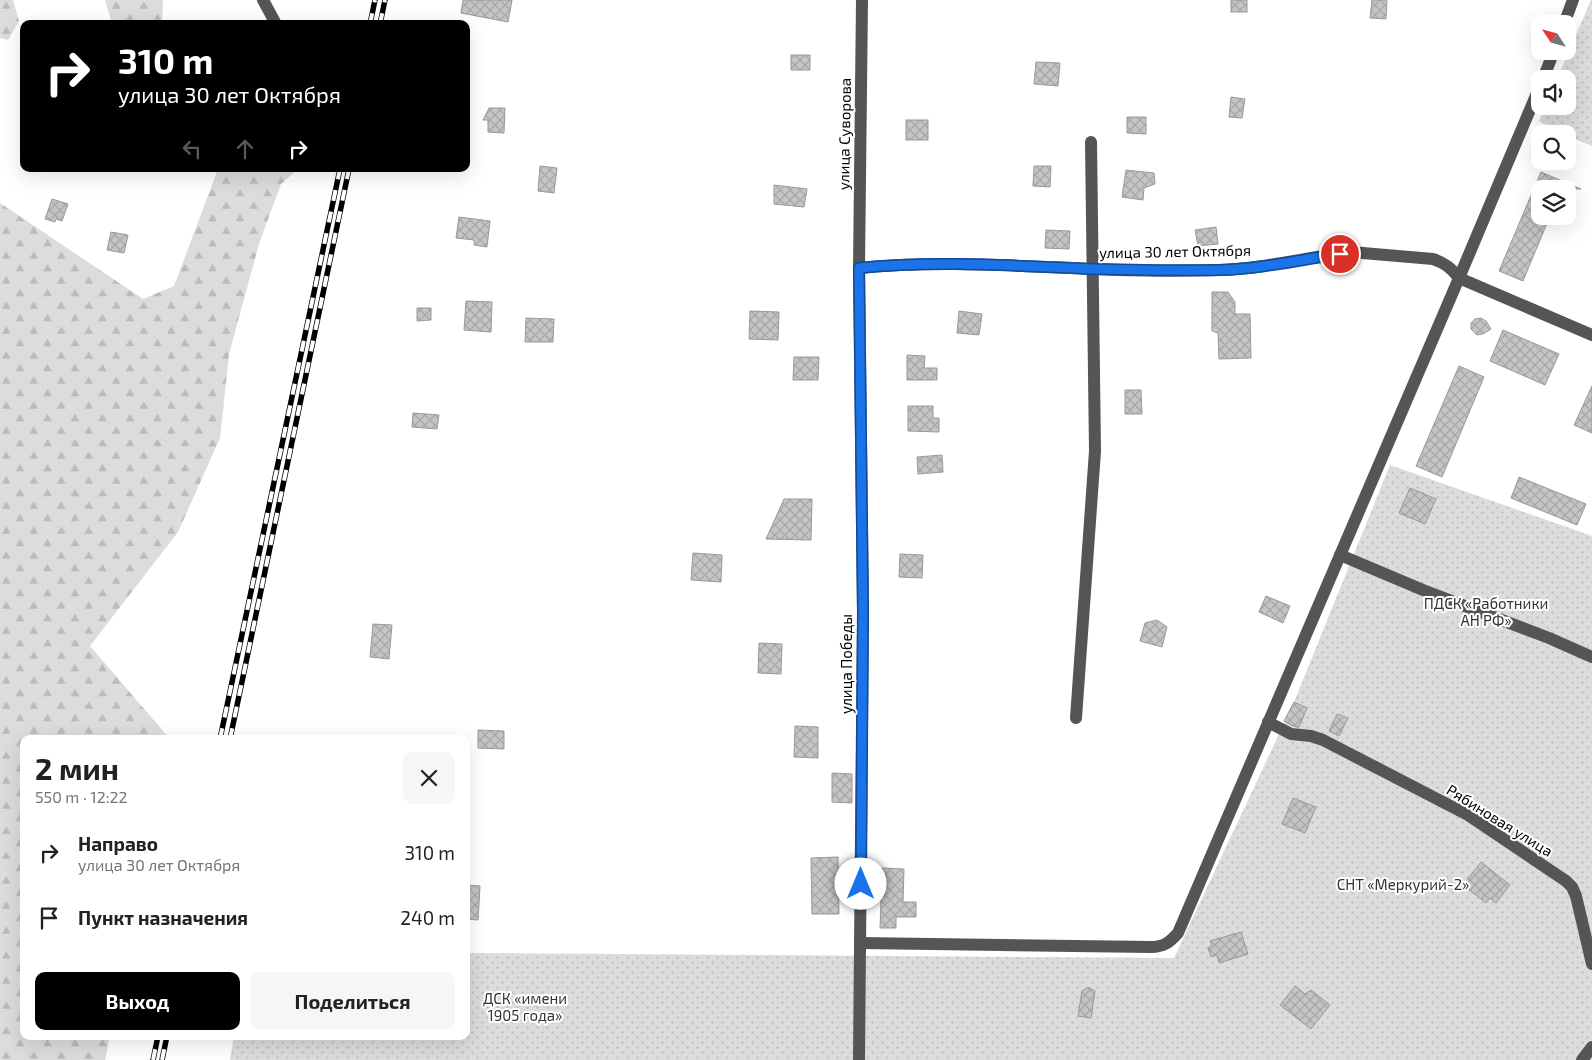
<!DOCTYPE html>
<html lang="ru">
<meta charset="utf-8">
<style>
:root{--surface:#fff;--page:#f6f6f6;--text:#222;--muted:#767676;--accent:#000}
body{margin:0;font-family:"Exo 2",sans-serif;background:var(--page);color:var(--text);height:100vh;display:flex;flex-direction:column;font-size:19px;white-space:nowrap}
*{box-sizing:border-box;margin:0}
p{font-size:16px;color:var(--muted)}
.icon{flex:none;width:28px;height:28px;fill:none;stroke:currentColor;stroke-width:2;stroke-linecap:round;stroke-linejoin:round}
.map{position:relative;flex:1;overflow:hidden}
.sheet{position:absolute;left:20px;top:735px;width:450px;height:305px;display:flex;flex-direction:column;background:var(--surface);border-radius:10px;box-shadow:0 5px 20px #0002}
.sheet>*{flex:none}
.banner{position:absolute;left:20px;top:20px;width:450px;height:152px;border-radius:10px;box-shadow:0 5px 20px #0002;background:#000;color:#fff;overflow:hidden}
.needle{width:32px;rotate:306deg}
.buttons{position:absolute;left:1531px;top:15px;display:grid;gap:10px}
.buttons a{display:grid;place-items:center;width:45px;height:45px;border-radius:10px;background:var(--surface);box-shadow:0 5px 20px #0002;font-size:25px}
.pin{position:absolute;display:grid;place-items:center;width:42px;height:42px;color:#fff;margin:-21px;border:2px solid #fff;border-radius:50%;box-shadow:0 1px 5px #0007}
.me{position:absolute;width:55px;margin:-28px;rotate:0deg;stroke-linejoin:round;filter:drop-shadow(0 0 4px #0008)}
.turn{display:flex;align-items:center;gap:18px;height:105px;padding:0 15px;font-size:22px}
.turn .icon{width:65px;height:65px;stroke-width:2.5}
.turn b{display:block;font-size:35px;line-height:42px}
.lanes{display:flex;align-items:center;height:48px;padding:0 15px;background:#0003;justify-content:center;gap:25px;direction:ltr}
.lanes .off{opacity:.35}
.round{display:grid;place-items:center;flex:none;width:52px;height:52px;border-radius:10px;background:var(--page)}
.summary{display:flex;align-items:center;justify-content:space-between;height:85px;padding:0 15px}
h1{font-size:30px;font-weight:700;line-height:38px}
.cta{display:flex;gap:10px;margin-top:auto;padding:10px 15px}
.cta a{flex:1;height:58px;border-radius:10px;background:var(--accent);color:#fff;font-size:20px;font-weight:700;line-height:58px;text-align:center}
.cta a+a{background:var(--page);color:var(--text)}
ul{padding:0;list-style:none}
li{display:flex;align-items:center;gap:15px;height:65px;padding:0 15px}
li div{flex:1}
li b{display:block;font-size:19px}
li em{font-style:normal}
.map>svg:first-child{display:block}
.forest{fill:url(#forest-firs)}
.garden{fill:url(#garden-dots)}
.building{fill:url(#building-cross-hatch);stroke:#999}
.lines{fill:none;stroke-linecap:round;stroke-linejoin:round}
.minor{stroke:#555;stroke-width:12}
.rail-casing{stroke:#000;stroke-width:5.5}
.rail{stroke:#fff;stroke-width:4;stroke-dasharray:11;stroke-linecap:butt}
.route-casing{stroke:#114b97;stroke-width:12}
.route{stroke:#1a73e8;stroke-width:9}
.labels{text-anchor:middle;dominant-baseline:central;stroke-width:4;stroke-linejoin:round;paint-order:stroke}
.street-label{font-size:15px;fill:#000;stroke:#fff}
.park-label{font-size:15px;fill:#333;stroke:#fff}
</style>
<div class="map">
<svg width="1592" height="1060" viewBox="0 0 1592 1060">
<defs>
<pattern id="forest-firs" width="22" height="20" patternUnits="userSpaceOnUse" patternTransform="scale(1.25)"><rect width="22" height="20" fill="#dcdcdc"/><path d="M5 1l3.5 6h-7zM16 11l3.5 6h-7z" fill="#bbb"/></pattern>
<pattern id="garden-dots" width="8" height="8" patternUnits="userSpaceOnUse" patternTransform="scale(1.25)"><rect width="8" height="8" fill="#dcdcdc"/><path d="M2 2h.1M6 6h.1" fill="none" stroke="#bbb" stroke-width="1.8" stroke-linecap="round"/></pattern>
<pattern id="building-cross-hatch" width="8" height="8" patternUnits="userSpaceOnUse" patternTransform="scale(1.25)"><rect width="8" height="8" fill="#c4c4c4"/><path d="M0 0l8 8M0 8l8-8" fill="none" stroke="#a7a7a7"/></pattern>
</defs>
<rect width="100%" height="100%" fill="#fff"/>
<g class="forest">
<polygon points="0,0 13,0 19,21 8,40 0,38"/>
<polygon points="105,0 163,0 162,24 112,24"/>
<polygon points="218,169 298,169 281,184 259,244 229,354 220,438 178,532 90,646 170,739 24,739 24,1036 110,1036 105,1060 0,1060 0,203 143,299 174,286"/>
</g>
<g class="garden">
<polygon points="1591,0 1592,0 1592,146 1568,136 1568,134 1563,134 1539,121 1545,106 1568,106 1568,79 1557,79"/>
<polygon points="1390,465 1592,536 1592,1060 230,1060 234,1036 466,1036 466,953 1174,958 1294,702"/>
</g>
<g class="building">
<polygon points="463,0 512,0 508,22 461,13"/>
<rect x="1231" y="0" width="16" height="12"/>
<polygon points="1372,0 1387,0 1386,19 1370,18"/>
<rect x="791" y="55" width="19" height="15"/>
<polygon points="1036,62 1060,63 1058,86 1034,84"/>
<polygon points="1231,97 1245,99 1242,118 1229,117"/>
<polygon points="489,108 505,108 504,133 488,132 488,120 483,120"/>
<polygon points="1127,117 1146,117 1146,134 1127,133"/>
<rect x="906" y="120" width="22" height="20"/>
<polygon points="540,166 557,168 554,193 538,191"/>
<polygon points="1034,166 1051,166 1050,187 1033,186"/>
<polygon points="1126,170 1154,173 1155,184 1144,188 1143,200 1122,197"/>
<polygon points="1541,172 1581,189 1540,189 1540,216 1550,216 1523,281 1499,271"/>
<polygon points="774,185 807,189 804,207 774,204"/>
<polygon points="52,199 68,204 62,221 56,219 55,222 45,219"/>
<polygon points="459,217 490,221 487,247 474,245 474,240 456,238"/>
<polygon points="1216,227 1218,244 1198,246 1195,230"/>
<polygon points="1046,230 1070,231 1069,249 1045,248"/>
<polygon points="111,232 128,235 124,253 107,250"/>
<polygon points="1212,292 1228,292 1235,302 1235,314 1250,314 1251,358 1219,359 1218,333 1212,331"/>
<polygon points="466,301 492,302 491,332 464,330"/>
<polygon points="417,308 431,308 431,320 417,321"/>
<polygon points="750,311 779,312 778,340 749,339"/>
<polygon points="959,311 982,314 979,335 957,333"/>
<polygon points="526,318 554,319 553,342 525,342"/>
<polygon points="1481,318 1486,321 1491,329 1483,334 1477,335 1471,329 1471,323 1475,319"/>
<polygon points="1503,330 1559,354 1545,385 1490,361"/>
<polygon points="907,355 925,356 924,368 937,368 937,380 907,380"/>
<polygon points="794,357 819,357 818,380 793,380"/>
<polygon points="1459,366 1484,377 1442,477 1416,466"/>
<polygon points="1592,386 1592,433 1574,425"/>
<polygon points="1125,390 1141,390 1142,414 1125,414"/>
<polygon points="908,406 933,406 933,418 939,418 939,432 908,431"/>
<polygon points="413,413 439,415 437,429 412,427"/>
<polygon points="942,455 943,472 918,474 917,457"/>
<polygon points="1519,477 1586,504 1577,525 1511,498"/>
<polygon points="1410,488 1436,499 1425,524 1399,513"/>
<polygon points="784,499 812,499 811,540 766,539"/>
<polygon points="693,553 722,555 721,582 691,580"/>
<polygon points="900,554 923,555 922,578 899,577"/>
<polygon points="1266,596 1290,606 1283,623 1259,612"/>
<polygon points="1157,620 1167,627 1162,647 1140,641 1145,623"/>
<polygon points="373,624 392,625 389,659 370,657"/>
<polygon points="759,643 782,644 781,674 758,673"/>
<polygon points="1294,702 1307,708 1299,727 1293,726 1284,721"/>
<polygon points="1337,714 1348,718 1339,736 1329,731"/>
<polygon points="795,726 818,727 818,758 794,757"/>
<polygon points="478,730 504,731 504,749 478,748"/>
<polygon points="832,773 852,774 852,803 832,802"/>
<polygon points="1293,798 1316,807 1305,833 1282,824"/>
<polygon points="838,857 839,914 812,914 811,858"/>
<polygon points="1481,862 1510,885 1496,903 1490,898 1486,903 1463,885"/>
<polygon points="882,868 904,869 903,902 916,902 916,917 896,917 896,928 880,928"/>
<polygon points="466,885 480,886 478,920 466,919"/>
<polygon points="1241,932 1248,954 1219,963 1217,955 1211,957 1208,948 1212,945 1210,941"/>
<polygon points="1295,986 1305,994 1311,990 1330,1005 1311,1029 1280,1005"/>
<polygon points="1088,987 1095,991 1091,1018 1078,1016 1082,991"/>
</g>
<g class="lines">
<g class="minor">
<polyline points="263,0 276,24"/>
<polyline points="1564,24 1573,0"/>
<polyline points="1543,79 1554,51"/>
<path d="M859,268C937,260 1016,266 1094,269C1136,271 1178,271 1219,270C1264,269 1307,257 1351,252L1433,259C1445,263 1451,268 1459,278L1592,335"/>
<polyline points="1340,555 1423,590 1549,638 1592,657"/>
<polyline points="1076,718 1095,451 1091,142"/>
<polyline points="1268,722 1291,734 1311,736 1323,740 1468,815 1566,881 1572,887 1576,896 1592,964"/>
<path d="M861,943L1151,947C1164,947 1170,942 1178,933L1459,278L1540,86"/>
<polyline points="859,1060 863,612 859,268 862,0"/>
<polyline points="1582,1060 1592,1047"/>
</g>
<g class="rail-casing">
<g id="rail">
<polyline points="370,24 375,0"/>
<polyline points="380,24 385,0"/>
<polyline points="220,739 340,169"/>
<polyline points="230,739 349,169"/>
<polyline points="153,1060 158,1036"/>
<polyline points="162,1060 167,1036"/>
</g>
</g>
<use href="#rail" class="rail"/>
</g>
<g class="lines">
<g class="route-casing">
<path id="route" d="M861,884L863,612L859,268C937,260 1016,266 1094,269C1136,270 1178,271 1219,270C1260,269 1300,260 1340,254"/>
</g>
<use href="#route" class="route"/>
</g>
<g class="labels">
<g class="street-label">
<text transform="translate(844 134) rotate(-89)">улица Суворова</text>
<text transform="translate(1175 251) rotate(-1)">улица 30 лет Октября</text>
<text transform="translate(846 664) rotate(-90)">улица Победы</text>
<text transform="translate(1500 820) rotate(32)">Рябиновая улица</text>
</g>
<g class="park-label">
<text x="1486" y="603">ПДСК «Работники<tspan x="1486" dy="17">АН РФ»</tspan></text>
<text x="1403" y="884">СНТ «Меркурий-2»</text>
<text x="525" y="998">ДСК «имени<tspan x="525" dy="17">1905 года»</tspan></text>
</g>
</g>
</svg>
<div class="buttons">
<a><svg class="needle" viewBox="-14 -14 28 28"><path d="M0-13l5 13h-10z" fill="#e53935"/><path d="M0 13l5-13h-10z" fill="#767676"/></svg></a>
<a><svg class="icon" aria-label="sound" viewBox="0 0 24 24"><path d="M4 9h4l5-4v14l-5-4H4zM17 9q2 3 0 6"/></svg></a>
<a><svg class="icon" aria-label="search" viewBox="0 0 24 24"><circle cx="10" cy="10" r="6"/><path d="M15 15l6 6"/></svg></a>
<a><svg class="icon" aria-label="layers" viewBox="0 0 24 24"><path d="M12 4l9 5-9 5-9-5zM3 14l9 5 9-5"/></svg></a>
</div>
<div class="pin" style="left:1340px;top:254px;background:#d93025"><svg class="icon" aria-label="arrive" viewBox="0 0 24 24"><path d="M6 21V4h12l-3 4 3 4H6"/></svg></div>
<svg class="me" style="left:861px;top:884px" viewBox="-20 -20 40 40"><circle r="19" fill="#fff"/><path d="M0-13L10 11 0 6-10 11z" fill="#1a73e8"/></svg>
<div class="banner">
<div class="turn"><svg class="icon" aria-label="right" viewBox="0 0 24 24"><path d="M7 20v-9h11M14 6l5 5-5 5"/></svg><div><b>310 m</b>улица 30 лет Октября</div></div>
<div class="lanes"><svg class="icon off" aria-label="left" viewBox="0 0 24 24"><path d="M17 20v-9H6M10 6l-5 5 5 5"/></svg><svg class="icon off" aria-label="ahead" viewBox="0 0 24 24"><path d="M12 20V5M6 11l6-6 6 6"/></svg><svg class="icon" aria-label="right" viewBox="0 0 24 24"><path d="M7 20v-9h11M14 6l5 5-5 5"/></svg></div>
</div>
<section class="sheet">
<div class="summary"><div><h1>2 мин</h1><p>550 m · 12:22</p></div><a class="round"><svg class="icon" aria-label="close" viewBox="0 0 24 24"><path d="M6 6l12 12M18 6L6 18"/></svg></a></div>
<ul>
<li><svg class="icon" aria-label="right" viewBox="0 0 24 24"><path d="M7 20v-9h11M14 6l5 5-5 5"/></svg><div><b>Направо</b><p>улица 30 лет Октября</p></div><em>310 m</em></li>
<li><svg class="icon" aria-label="arrive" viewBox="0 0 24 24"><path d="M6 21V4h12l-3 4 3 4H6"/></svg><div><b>Пункт назначения</b></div><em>240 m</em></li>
</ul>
<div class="cta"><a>Выход</a><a>Поделиться</a></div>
</section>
</div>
